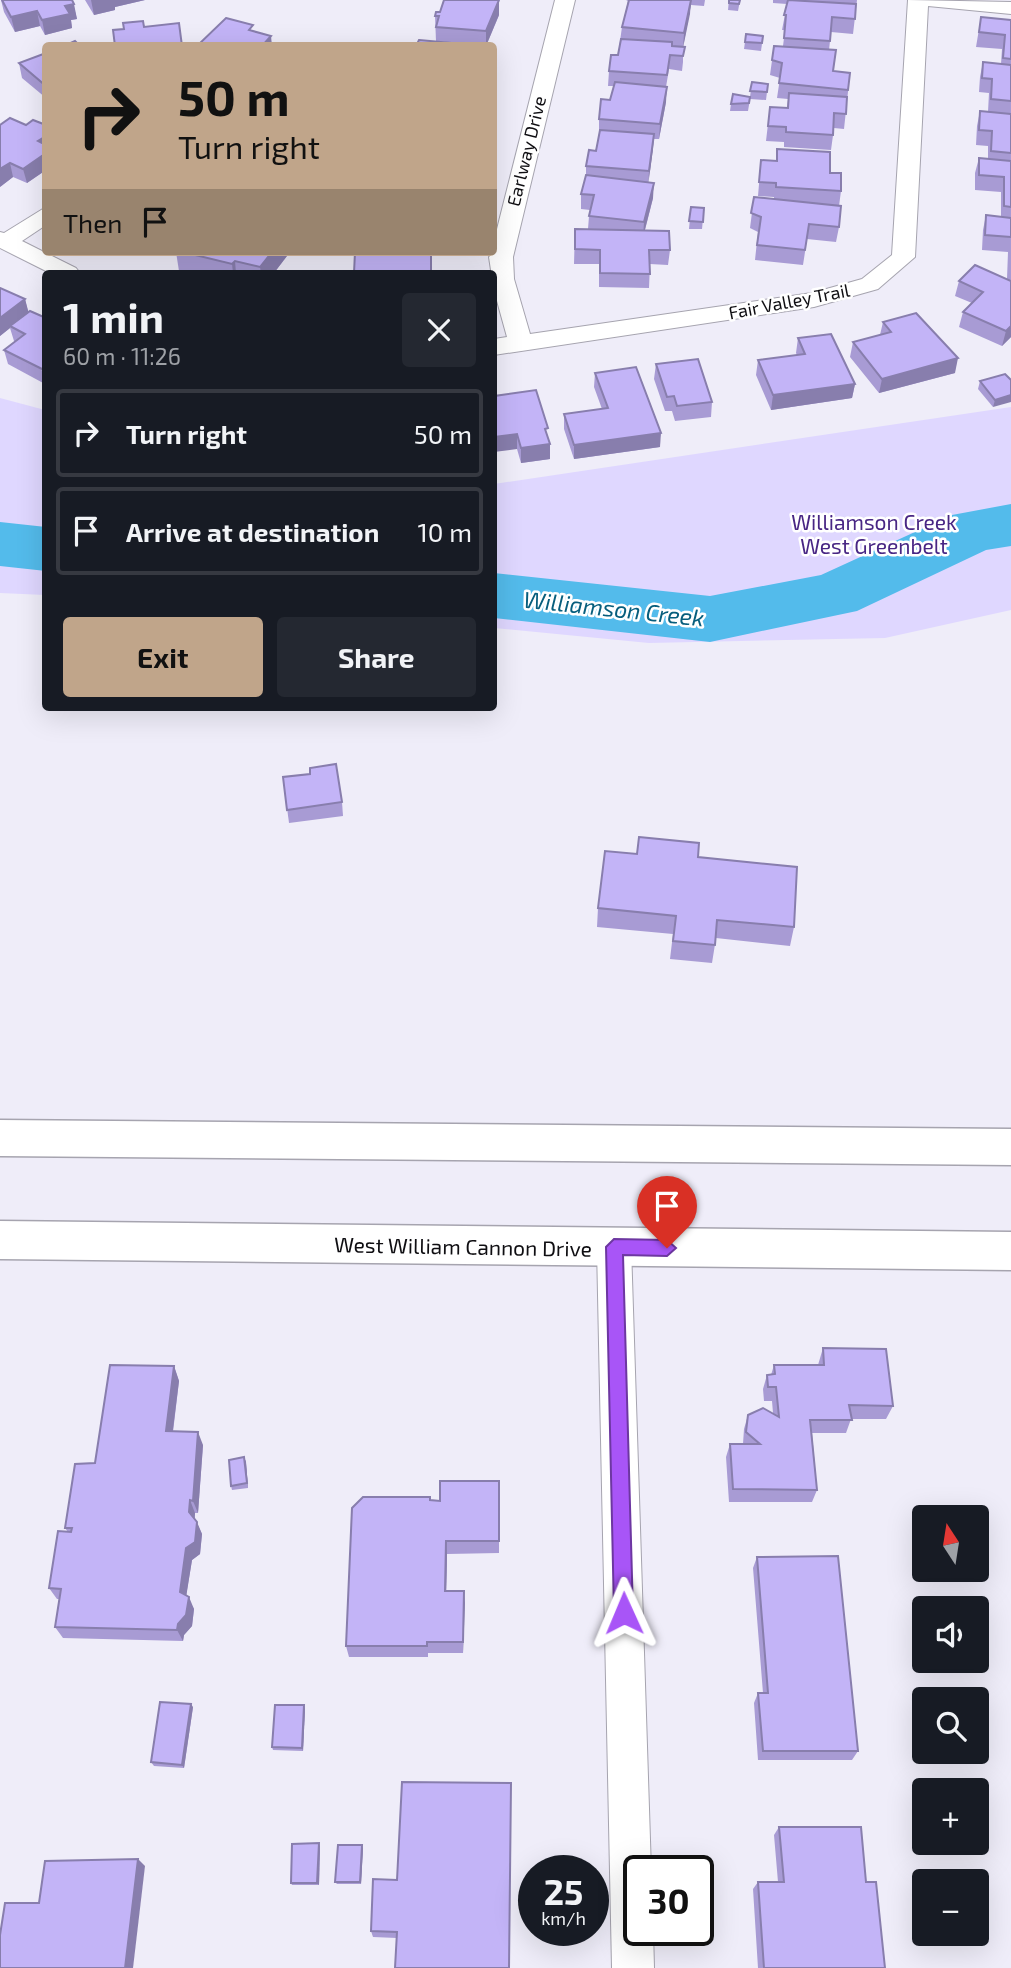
<!DOCTYPE html>
<meta charset="utf-8">
<style>
:root{--surface:#171b24;--page:#242831;--text:#f1f3f6;--muted:#9ea1a6;--line:#363941;--accent:#c0a58a}
body{margin:0;font-family:"Exo 2",sans-serif;background:var(--page);color:var(--text);height:100vh;display:flex;flex-direction:column;font-size:26px;white-space:nowrap}
*{box-sizing:border-box;margin:0}
p{font-size:23px;color:var(--muted)}
.icon{flex:none;width:38px;height:38px;fill:none;stroke:currentColor;stroke-width:2;stroke-linecap:round;stroke-linejoin:round}
.map{position:relative;flex:1;overflow:hidden}
.side{position:absolute;left:42px;top:270px;width:455px;height:441px;display:flex;flex-direction:column;background:var(--surface);border-radius:7px;box-shadow:0 7px 28px #0002}
.side>*{flex:none}
.hud{position:absolute;left:42px;top:42px;width:455px;height:214px;border-radius:7px;box-shadow:0 7px 28px #0002;background:#c0a58a;color:#111;overflow:hidden}
.needle{width:46px;rotate:348deg}
.tools{position:absolute;left:912px;top:1505px;display:grid;gap:14px}
.tools a{display:grid;place-items:center;width:77px;height:77px;border-radius:7px;background:var(--surface);box-shadow:0 7px 28px #0002;font-size:35px}
.speed{position:absolute;left:518px;top:1855px;display:flex;gap:14px;font-size:35px;font-weight:700;text-align:center}
.speed>*{display:grid;place-content:center;width:91px;height:91px;border-radius:50%;background:var(--surface);box-shadow:0 7px 28px #0002;line-height:1}
.speed small{font-size:18px;font-weight:400}
.speed .limit{border:4px solid #111;border-radius:10px;background:#fff;color:#111}
.pin{position:absolute;display:grid;place-items:center;width:60px;height:60px;color:#fff;margin:-72px -30px;border-radius:50% 50% 50% 0;rotate:-45deg;box-shadow:0 0 7px #0007}
.pin .icon{rotate:45deg}
.me{position:absolute;width:77px;margin:-38px;rotate:359deg;stroke-linejoin:round;filter:drop-shadow(0 0 5px #0008)}
.turn{display:flex;align-items:center;gap:24px;height:147px;padding:0 21px;font-size:32px}
.turn .icon{width:91px;height:91px;stroke-width:2.5}
.turn b{display:block;font-size:49px;line-height:60px}
.then{display:flex;align-items:center;height:66px;padding:0 21px;background:#0003;gap:14px;font-size:26px}
.round{display:grid;place-items:center;flex:none;width:74px;height:74px;border-radius:7px;background:var(--page)}
.head{display:flex;align-items:center;justify-content:space-between;height:119px;padding:0 21px}
h1{font-size:42px;font-weight:700;line-height:52px}
.cta{display:flex;gap:14px;margin-top:auto;padding:14px 21px}
.cta a{flex:1;height:80px;border-radius:7px;background:var(--accent);color:#111;font-size:28px;font-weight:700;line-height:80px;text-align:center}
.cta a+a{background:var(--page);color:var(--text)}
ul{padding:0;list-style:none}
li{display:flex;align-items:center;gap:21px;height:88px;margin:0 14px 10px;padding:0 7px;border:4px solid var(--line);border-radius:7px}
li div{flex:1}
li b{display:block;font-size:26px}
li em{font-style:normal}
.map>svg:first-child{display:block}
.green{fill:#dfd7ff}
.lines{fill:none;stroke-linecap:round;stroke-linejoin:round}
.river{fill:#53bbeb;fill-rule:evenodd}
.street-casing{stroke:#a6a4af;stroke-width:2}
.secondary-casing{stroke:#a6a4af;stroke-width:3}
.street{fill:#fff;fill-rule:evenodd}
.secondary{fill:#fff;fill-rule:evenodd}
.wall{fill:#a89bd4}
.shaded-wall{fill:#887ead}
.building{fill:#c3b4f7;stroke:#887ead;stroke-width:2}
.route{fill:#a855f7;stroke:#6d37a1;stroke-width:2}
.labels{text-anchor:middle;dominant-baseline:central;stroke-width:5;stroke-linejoin:round;paint-order:stroke}
.far-street-label{font-size:18px;fill:#0f0e12;stroke:#fff}
.park-label{font-size:21px;fill:#482684;stroke:#fff}
.street-label{font-size:21px;fill:#0f0e12;stroke:#fff}
.water-label{font-size:23px;font-style:italic;fill:#075e7d;stroke:#fff}
</style>
<div class="map">
<svg width="1011" height="1968" viewBox="0 0 1011 1968">
<rect width="100%" height="100%" fill="#efedf9"/>
<g class="green">
<polygon points="0,398 45,410 45,595 0,593"/>
<polygon points="1011,407 1011,610 885,638 649,643 494,628 494,484"/>
</g>
<g class="lines">
<g class="river">
<polygon points="1011,504 1011,546 986,550 857,611 710,642 494,618 494,573 710,596 821,575 952,515"/>
<polygon points="0,522 46,527 46,571 0,566"/>
</g>
<g class="street-casing">
<g id="street">
<polygon points="555,0 575,0 513,257 514,279 530,334 812,293 862,279 892,255 908,0 1011,2 1011,14 928,6 915,257 878,289 814,307 494,355 494,339 507,337 494,290 489,257 494,252 494,241"/>
<polygon points="46,207 46,225 22,241 76,268 80,273 50,273 0,248 0,232 4,233"/>
<polygon points="614,1231 626,1236 631,1247 651,1871 639,1871 639,1930 653,1930 654,1968 612,1968 597,1247 602,1236"/>
</g>
</g>
<g class="secondary-casing">
<g id="secondary">
<polygon points="0,1120 1011,1129 1011,1165 0,1156"/>
<polygon points="0,1221 1011,1232 1011,1270 0,1259"/>
</g>
</g>
<use href="#street" class="street"/>
<use href="#secondary" class="secondary"/>
</g>
<g class="wall">
<polygon points="1,0 72,0 77,19 71,20 72,28 45,35 40,26 15,32 4,12"/>
<polygon points="85,0 145,0 115,7 115,10 94,15"/>
<polygon points="499,0 499,15 486,46 436,41 435,16 440,12"/>
<polygon points="626,0 705,0 704,6 691,5 683,47 683,62 682,71 669,69 666,87 666,102 659,139 654,139 648,183 653,198 645,230 670,250 668,265 650,264 649,288 599,287 599,264 574,264 575,229 588,229 589,216 590,210 581,209 581,194 586,178 586,166 596,151 599,134 599,119 610,100 614,86 608,86 609,71 618,55 622,27 628,1"/>
<polygon points="729,0 740,0 738,11 728,10"/>
<polygon points="773,0 857,0 853,34 831,32 829,50 833,71 850,73 844,129 834,128 831,150 784,147 784,142 766,141 770,107 787,108 788,99 777,98 780,78 770,75 774,46 783,46 785,30 782,30 787,4 773,3"/>
<polygon points="981,17 1011,20 1011,337 1002,346 959,327 963,312 972,303 955,296 959,281 1007,279 1008,252 982,250 983,230 986,215 1001,217 1001,192 975,190 975,173 979,158 988,159 988,146 976,145 977,126 980,111 988,112 989,93 979,92 980,77 983,62 1001,64 1002,49 976,47"/>
<polygon points="763,36 761,51 744,49 745,42"/>
<polygon points="46,53 46,98 22,78 19,63"/>
<polygon points="752,82 768,84 766,100 750,99 748,111 730,111 731,104 750,97"/>
<polygon points="26,125 46,125 46,170 27,183 13,177 0,187"/>
<polygon points="777,149 830,173 841,191 839,206 839,227 836,242 807,239 803,265 755,260 758,232 750,228 754,197 774,199 774,197 758,196 761,160 776,160"/>
<polygon points="691,207 704,208 702,229 689,229"/>
<polygon points="176,252 290,252 274,273 187,273 179,271"/>
<polygon points="0,288 25,299 45,384 8,364 4,350 15,341 14,341 10,328 0,336"/>
<polygon points="883,322 955,373 879,393 850,357 853,342 880,335"/>
<polygon points="798,338 855,384 852,398 771,410 756,375 758,360 797,355 796,353"/>
<polygon points="656,364 712,402 711,417 675,421 672,411 665,411 654,379"/>
<polygon points="595,373 660,447 574,459 564,429 564,414 602,409 594,387"/>
<polygon points="1011,380 993,407 978,389 980,381"/>
<polygon points="494,395 548,439 550,444 550,459 521,463 517,449"/>
<polygon points="310,774 342,802 343,816 289,823 283,777"/>
<polygon points="637,854 698,857 794,927 790,946 716,938 712,963 670,959 673,934 597,927 598,908"/>
<polygon points="823,1348 893,1406 886,1419 851,1419 846,1433 812,1433 817,1490 812,1502 729,1502 726,1457 730,1444 743,1444 744,1429 748,1415 773,1413 772,1401 764,1401 763,1389 767,1375 771,1375 774,1365 818,1365"/>
<polygon points="174,1366 179,1381 173,1432 203,1445 198,1513 195,1513 195,1519 202,1534 200,1554 192,1560 186,1596 194,1609 192,1626 184,1635 183,1641 63,1638 55,1627 59,1599 57,1599 49,1588 68,1532 65,1528 95,1463"/>
<polygon points="244,1457 246,1462 248,1488 232,1490 231,1486"/>
<polygon points="499,1481 499,1553 447,1554 446,1591 464,1591 463,1653 428,1653 428,1657 349,1657 346,1646 430,1500 440,1501"/>
<polygon points="757,1557 858,1751 852,1760 758,1760 754,1703 758,1693 763,1693 753,1568"/>
<polygon points="304,1705 305,1709 303,1751 273,1750 272,1747"/>
<polygon points="193,1707 184,1768 154,1766 151,1762"/>
<polygon points="921,1808 924,1808 924,1839 918,1811"/>
<polygon points="779,1827 866,1882 885,1968 758,1968 753,1889 758,1882 778,1882 774,1835"/>
<polygon points="925,1843 957,1843 925,1845"/>
<polygon points="320,1846 319,1885 292,1885 291,1883"/>
<polygon points="363,1848 361,1884 337,1884 335,1882"/>
<polygon points="373,1879 509,1968 397,1938 373,1937 371,1931"/>
</g>
<g class="shaded-wall">
<polygon points="91,0 145,0 115,7 115,10 94,15"/>
<polygon points="499,0 499,15 486,46 486,31"/>
<polygon points="691,0 690,14 683,48 684,33"/>
<polygon points="74,4 77,19 71,20 72,28 45,35 42,20 65,6"/>
<polygon points="37,11 40,26 15,32 11,17"/>
<polygon points="271,36 272,46 262,46"/>
<polygon points="667,87 666,102 659,139 660,124"/>
<polygon points="654,134 653,149 648,186 649,171"/>
<polygon points="46,136 46,153 38,141"/>
<polygon points="46,153 46,170 27,183 23,169"/>
<polygon points="10,163 13,177 0,187 0,169"/>
<polygon points="654,183 653,198 643,237 644,222"/>
<polygon points="272,252 290,252 274,273 261,273 260,267"/>
<polygon points="235,261 236,273 233,273 232,264"/>
<polygon points="25,299 29,314 10,326 10,328 0,336 0,318"/>
<polygon points="1011,326 1011,337 1002,346 1006,331"/>
<polygon points="958,358 955,373 879,393 882,379"/>
<polygon points="46,366 45,384 42,369"/>
<polygon points="855,384 852,398 771,410 773,395"/>
<polygon points="1011,395 1011,402 993,407 995,400"/>
<polygon points="661,433 660,447 574,459 574,445"/>
<polygon points="517,434 517,449 494,452 494,437"/>
<polygon points="550,444 550,459 521,463 521,448"/>
<polygon points="174,1366 179,1381 171,1445 166,1431"/>
<polygon points="198,1432 203,1445 198,1513 193,1501"/>
<polygon points="244,1457 246,1462 248,1488 247,1483"/>
<polygon points="190,1500 195,1513 194,1524 189,1512"/>
<polygon points="197,1522 202,1534 200,1554 192,1560 185,1604 180,1592 186,1548"/>
<polygon points="446,1541 447,1554 446,1602 445,1591"/>
<polygon points="464,1591 465,1603 463,1653 463,1642"/>
<polygon points="189,1597 194,1609 192,1626 184,1635 183,1641 177,1630 178,1624"/>
<polygon points="191,1704 193,1707 184,1768 182,1765"/>
<polygon points="304,1705 305,1709 303,1751 302,1748"/>
<polygon points="319,1843 320,1846 319,1885 317,1883"/>
<polygon points="362,1845 363,1848 361,1884 360,1882"/>
<polygon points="138,1859 145,1866 133,1968 125,1968"/>
</g>
<g class="building">
<polygon points="2,0 72,0 74,4 65,6 70,14 42,20 37,11 11,17"/>
<polygon points="444,0 499,0 486,31 436,27 439,16 435,16 436,12 440,12"/>
<polygon points="629,0 691,0 684,33 622,27"/>
<polygon points="729,0 740,0 739,4 729,3"/>
<polygon points="788,0 856,4 855,19 832,17 830,41 784,38 786,15 784,15"/>
<polygon points="981,17 1011,20 1011,59 1003,58 1005,35 979,32"/>
<polygon points="226,18 253,25 249,30 271,36 262,46 198,45"/>
<polygon points="143,21 144,27 179,23 182,46 115,46 113,30 124,29 123,23"/>
<polygon points="746,34 763,36 762,43 745,42"/>
<polygon points="621,39 672,42 672,46 685,47 683,56 670,55 667,75 609,71 611,55 618,55"/>
<polygon points="419,40 464,44 463,46 416,46"/>
<polygon points="75,41 80,46 64,46"/>
<polygon points="774,46 836,50 833,71 850,73 848,90 779,83 782,63 772,60"/>
<polygon points="46,53 46,86 19,63"/>
<polygon points="983,62 1011,65 1011,101 991,99 992,79 982,78"/>
<polygon points="615,82 667,87 660,124 599,119 601,99 610,100"/>
<polygon points="752,82 768,84 767,92 750,91"/>
<polygon points="789,93 847,97 846,114 834,113 833,135 786,132 786,127 768,126 770,107 788,108"/>
<polygon points="733,94 750,97 749,103 731,104"/>
<polygon points="980,111 1011,114 1011,153 991,151 992,131 979,130"/>
<polygon points="10,118 26,125 33,120 46,125 46,136 38,141 46,145 46,153 23,169 10,163 0,169 0,125"/>
<polygon points="600,130 654,134 649,171 586,166 589,150 596,151"/>
<polygon points="777,149 830,152 830,173 841,173 841,191 776,187 776,183 759,182 761,160 777,161"/>
<polygon points="979,158 1011,161 1011,207 1004,206 1004,177 979,175"/>
<polygon points="586,175 654,183 644,222 589,216 594,195 581,194"/>
<polygon points="754,197 841,206 839,227 809,224 805,250 757,245 761,217 751,213"/>
<polygon points="691,207 704,208 703,222 689,221"/>
<polygon points="986,215 1011,218 1011,237 985,235"/>
<polygon points="575,229 669,231 670,250 649,250 650,274 600,273 600,250 575,249"/>
<polygon points="183,252 272,252 260,267 235,261 232,264"/>
<polygon points="355,252 431,252 431,272 354,273"/>
<polygon points="975,265 1011,281 1011,326 1006,331 963,312 983,292 959,281"/>
<polygon points="0,288 25,299 0,318"/>
<polygon points="30,311 46,318 46,366 42,369 4,350 25,334 10,326"/>
<polygon points="916,313 958,358 882,379 853,342 891,332 883,322"/>
<polygon points="831,334 855,384 773,395 758,360 805,354 798,338"/>
<polygon points="698,359 712,402 677,406 674,396 667,397 656,364"/>
<polygon points="636,367 661,433 574,445 564,414 608,408 595,373"/>
<polygon points="1005,374 1011,380 1011,395 995,400 980,381"/>
<polygon points="536,390 548,428 545,429 550,444 521,448 517,434 494,437 494,395 494,396"/>
<polygon points="336,764 342,802 287,810 283,777 310,774 310,768"/>
<polygon points="639,837 699,843 698,857 797,867 794,927 717,920 715,945 673,941 676,916 598,908 605,851 637,854"/>
<polygon points="823,1348 886,1349 893,1406 849,1405 852,1420 810,1420 817,1490 733,1489 730,1444 760,1444 746,1432 748,1415 763,1408 779,1417 776,1387 768,1387 767,1375 775,1374 774,1365 824,1365"/>
<polygon points="110,1365 174,1366 166,1431 198,1432 193,1501 190,1500 189,1512 197,1522 195,1542 186,1548 180,1592 189,1597 186,1615 178,1624 177,1630 55,1627 61,1589 49,1588 58,1531 71,1532 72,1528 65,1528 75,1464 95,1463"/>
<polygon points="244,1457 247,1483 231,1486 229,1460"/>
<polygon points="440,1481 499,1481 499,1541 446,1541 445,1591 464,1591 463,1642 427,1642 427,1646 346,1646 352,1508 363,1497 430,1497 430,1500 440,1501"/>
<polygon points="838,1556 858,1751 763,1751 758,1693 768,1693 757,1557"/>
<polygon points="160,1702 191,1704 182,1765 151,1762"/>
<polygon points="275,1705 304,1705 302,1748 272,1747"/>
<polygon points="402,1782 511,1783 509,1968 395,1968 397,1932 371,1931 373,1879 397,1880"/>
<polygon points="921,1808 924,1808 924,1822"/>
<polygon points="779,1827 861,1827 866,1882 876,1882 885,1968 764,1968 758,1882 784,1882"/>
<polygon points="319,1843 317,1883 291,1883 292,1844"/>
<polygon points="338,1845 362,1845 360,1882 335,1882"/>
<polygon points="138,1859 125,1968 0,1968 0,1935 5,1903 39,1903 45,1861"/>
</g>
<polygon class="route" points="614,1239 667,1240 676,1248 667,1256 623,1255 633,1613 630,1620 624,1622 617,1620 614,1613 606,1247"/>
<g class="labels">
<g class="far-street-label">
<text transform="translate(526 151) rotate(-76)">Earlway Drive</text>
<text transform="translate(789 301) rotate(-11)">Fair Valley Trail</text>
</g>
<g class="park-label">
<text x="874" y="521">Williamson Creek<tspan x="874" dy="24">West Greenbelt</tspan></text>
</g>
<g class="street-label">
<text transform="translate(463 1246) rotate(1)">West William Cannon Drive</text>
</g>
<g class="water-label">
<text transform="translate(614 608) rotate(6)">Williamson Creek</text>
</g>
</g>
</svg>
<div class="tools">
<a><svg class="needle" viewBox="-14 -14 28 28"><path d="M0-13l5 13h-10z" fill="#e53935"/><path d="M0 13l5-13h-10z" fill="#9ea1a6"/></svg></a>
<a><svg class="icon" aria-label="sound" viewBox="0 0 24 24"><path d="M4 9h4l5-4v14l-5-4H4zM17 9q2 3 0 6"/></svg></a>
<a><svg class="icon" aria-label="search" viewBox="0 0 24 24"><circle cx="10" cy="10" r="6"/><path d="M15 15l6 6"/></svg></a>
<a>+</a>
<a>−</a>
</div>
<div class="speed"><div>25<small>km/h</small></div><div class="limit">30</div></div>
<div class="pin" style="left:667px;top:1248px;background:#d93025"><svg class="icon" aria-label="arrive" viewBox="0 0 24 24"><path d="M6 21V4h12l-3 4 3 4H6"/></svg></div>
<svg class="me" style="left:624px;top:1613px" viewBox="-20 -20 40 40"><path d="M0-17L14 15 0 8-14 15z" fill="#a855f7" stroke="#fff" stroke-width="4"/></svg>
<div class="hud">
<div class="turn"><svg class="icon" aria-label="right" viewBox="0 0 24 24"><path d="M7 20v-9h11M14 6l5 5-5 5"/></svg><div><b>50 m</b>Turn right</div></div>
<div class="then">Then<svg class="icon" aria-label="arrive" viewBox="0 0 24 24"><path d="M6 21V4h12l-3 4 3 4H6"/></svg></div>
</div>
<section class="side">
<div class="head"><div><h1>1 min</h1><p>60 m · 11:26</p></div><a class="round"><svg class="icon" aria-label="close" viewBox="0 0 24 24"><path d="M6 6l12 12M18 6L6 18"/></svg></a></div>
<ul>
<li><svg class="icon" aria-label="right" viewBox="0 0 24 24"><path d="M7 20v-9h11M14 6l5 5-5 5"/></svg><div><b>Turn right</b></div><em>50 m</em></li>
<li><svg class="icon" aria-label="arrive" viewBox="0 0 24 24"><path d="M6 21V4h12l-3 4 3 4H6"/></svg><div><b>Arrive at destination</b></div><em>10 m</em></li>
</ul>
<div class="cta"><a>Exit</a><a>Share</a></div>
</section>
</div>
